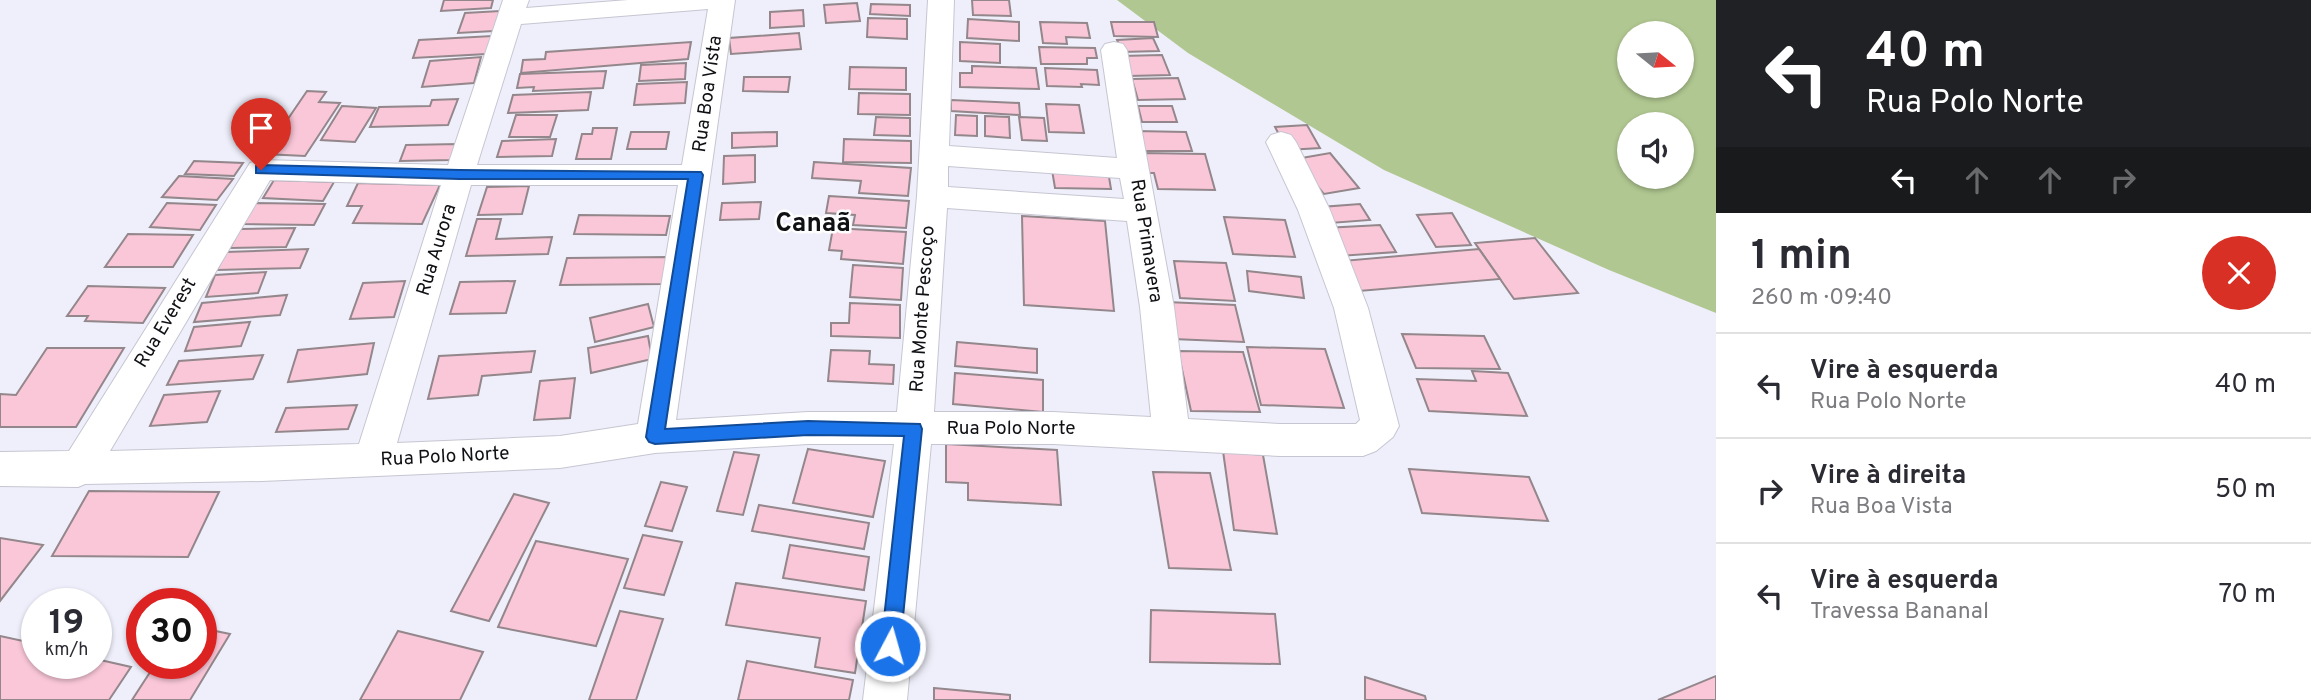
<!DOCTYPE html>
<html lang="pt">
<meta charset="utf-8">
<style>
:root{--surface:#fff;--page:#f2f2f3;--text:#2b2b33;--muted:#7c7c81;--line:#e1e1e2}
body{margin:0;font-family:Overpass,sans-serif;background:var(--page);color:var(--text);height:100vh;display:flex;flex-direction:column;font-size:26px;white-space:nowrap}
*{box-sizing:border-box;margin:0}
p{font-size:23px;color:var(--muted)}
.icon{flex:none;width:38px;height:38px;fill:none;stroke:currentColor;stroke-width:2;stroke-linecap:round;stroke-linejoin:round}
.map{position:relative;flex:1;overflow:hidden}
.details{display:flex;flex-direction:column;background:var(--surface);width:595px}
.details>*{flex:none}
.banner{background:#202124;color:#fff;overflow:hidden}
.needle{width:46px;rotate:108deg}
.fabs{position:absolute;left:1617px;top:21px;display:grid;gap:14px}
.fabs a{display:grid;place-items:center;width:77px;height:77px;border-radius:50%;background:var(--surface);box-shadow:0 2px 5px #0004;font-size:35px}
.speed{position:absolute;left:21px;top:588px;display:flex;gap:14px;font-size:35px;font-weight:700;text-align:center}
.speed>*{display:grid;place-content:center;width:91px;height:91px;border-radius:50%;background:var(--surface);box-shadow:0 2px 5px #0004;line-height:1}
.speed small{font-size:18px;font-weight:400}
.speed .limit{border:10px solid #d22;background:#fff;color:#111}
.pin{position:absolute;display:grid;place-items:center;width:60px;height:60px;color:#fff;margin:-72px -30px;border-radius:50% 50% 50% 0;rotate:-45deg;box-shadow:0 0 7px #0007}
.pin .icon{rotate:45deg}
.me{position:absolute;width:77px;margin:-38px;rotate:6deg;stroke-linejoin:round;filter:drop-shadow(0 0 5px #0008)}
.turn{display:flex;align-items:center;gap:24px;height:147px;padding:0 35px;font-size:32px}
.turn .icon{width:91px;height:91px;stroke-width:2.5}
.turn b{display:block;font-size:49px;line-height:60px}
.lanes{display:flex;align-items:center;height:66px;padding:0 35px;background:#0003;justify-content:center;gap:35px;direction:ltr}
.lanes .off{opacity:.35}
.round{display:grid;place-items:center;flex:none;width:74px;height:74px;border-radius:37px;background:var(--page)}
.headline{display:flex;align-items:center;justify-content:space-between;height:119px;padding:0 35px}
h1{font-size:42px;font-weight:700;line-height:52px}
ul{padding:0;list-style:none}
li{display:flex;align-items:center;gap:21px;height:105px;padding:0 35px;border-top:2px solid var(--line)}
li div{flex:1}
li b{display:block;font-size:26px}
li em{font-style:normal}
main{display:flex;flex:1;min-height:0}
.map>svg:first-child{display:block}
.forest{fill:#b0c791;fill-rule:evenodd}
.building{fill:#fac7d9;stroke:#93878b;stroke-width:2}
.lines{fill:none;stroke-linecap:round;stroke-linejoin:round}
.minor-casing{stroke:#c6c6d2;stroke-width:2}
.minor{fill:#fff;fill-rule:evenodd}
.route{fill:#1a73e8;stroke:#114b97;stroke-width:2}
.labels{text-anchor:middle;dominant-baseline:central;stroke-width:5;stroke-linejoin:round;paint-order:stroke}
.street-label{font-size:19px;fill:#0f1013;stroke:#fefefe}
.district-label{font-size:26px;font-weight:bold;fill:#0f1013;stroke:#fefefe}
</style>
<main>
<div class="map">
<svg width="1716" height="700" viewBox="0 0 1716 700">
<rect width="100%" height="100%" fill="#efeffb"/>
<path class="forest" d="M1117,0H1716V313L1609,270L1384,170L1188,53ZM1629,33H1682V86H1629ZM1629,124H1682V177H1629Z"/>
<g class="building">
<polygon points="444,0 493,0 491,8 441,11"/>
<polygon points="972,0 1009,0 1011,16 973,15"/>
<polygon points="857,3 860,21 826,23 824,5"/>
<polygon points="871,4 910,5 910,16 870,14"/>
<polygon points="803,10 804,26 770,28 770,12"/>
<polygon points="500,11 494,31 458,33 465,13"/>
<polygon points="868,18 907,19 907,39 867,37"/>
<polygon points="968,19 1019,22 1019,41 967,38"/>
<polygon points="1040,22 1087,23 1090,38 1066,37 1067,44 1043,43"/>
<polygon points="1111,22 1154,22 1158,37 1114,36"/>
<polygon points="799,33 801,49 731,54 729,38"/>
<polygon points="492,36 487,54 413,58 419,40"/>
<polygon points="1153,38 1159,51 1122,52 1117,40"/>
<polygon points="691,42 688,59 521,73 523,60 545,59 546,52"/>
<polygon points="960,42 1000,44 1000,63 960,61"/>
<polygon points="1039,47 1095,48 1097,58 1087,58 1087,64 1041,64"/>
<polygon points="1162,55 1170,75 1129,76 1121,56"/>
<polygon points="481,57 474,83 422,87 430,61"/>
<polygon points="686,63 685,79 639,81 641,65"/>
<polygon points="972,66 1036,68 1039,89 960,87 960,73 972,73"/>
<polygon points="850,67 906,68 906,90 849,89"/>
<polygon points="1045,68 1097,70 1099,85 1081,84 1082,87 1047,86"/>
<polygon points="606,71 603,88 533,91 534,87 517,88 520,74"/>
<polygon points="744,77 790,77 788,92 743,91"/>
<polygon points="1178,78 1185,99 1138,100 1132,79"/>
<polygon points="687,82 685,103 634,105 637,84"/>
<polygon points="307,91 326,92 319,102 340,103 305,156 264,154"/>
<polygon points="591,92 588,110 508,113 513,95"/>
<polygon points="859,93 910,94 910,115 858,114"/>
<polygon points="458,99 448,125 370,127 379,107 430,106 432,100"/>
<polygon points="951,100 1019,103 1020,115 951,111"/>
<polygon points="1046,104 1079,105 1084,133 1049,132"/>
<polygon points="342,106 376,108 355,142 321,140"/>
<polygon points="1138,106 1172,106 1177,122 1142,122"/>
<polygon points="516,115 557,115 550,137 509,137"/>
<polygon points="956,115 977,116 977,136 955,135"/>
<polygon points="985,116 1009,117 1010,138 985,136"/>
<polygon points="876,117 910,118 910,136 874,135"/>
<polygon points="1019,117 1044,118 1047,141 1022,140"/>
<polygon points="1307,125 1320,148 1287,150 1275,127"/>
<polygon points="593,128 617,128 611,159 576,159 582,134 592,134"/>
<polygon points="1135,131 1186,132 1192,151 1140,151"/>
<polygon points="631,132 669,132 666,149 627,149"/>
<polygon points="777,132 777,146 732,148 732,133"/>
<polygon points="556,139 552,156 497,157 502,141"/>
<polygon points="844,139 911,141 911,163 843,162"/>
<polygon points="458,144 452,160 400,161 406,145"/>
<polygon points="1142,153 1205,154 1215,190 1158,189 1154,173 1147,173"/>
<polygon points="1330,153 1359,188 1324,194 1296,159"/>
<polygon points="755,155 755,182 723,184 724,156"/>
<polygon points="194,161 243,163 234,176 185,174"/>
<polygon points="814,162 911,168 908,196 859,193 861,181 812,178"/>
<polygon points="1052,170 1108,171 1111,189 1055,188"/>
<polygon points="179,176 233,179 217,200 162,197"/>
<polygon points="274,180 334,182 323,201 263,198"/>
<polygon points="358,183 440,185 422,224 353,223 362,206 347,206"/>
<polygon points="529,186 522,214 478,215 487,187"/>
<polygon points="829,196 909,201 906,228 853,225 855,215 826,213"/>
<polygon points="761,202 759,219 720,220 722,203"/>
<polygon points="167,203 216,205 200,230 150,227"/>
<polygon points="254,203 325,204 314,225 242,224"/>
<polygon points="1360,204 1370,220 1330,223 1321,207"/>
<polygon points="1452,213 1471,245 1436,247 1417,215"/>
<polygon points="579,215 670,216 666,235 574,234"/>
<polygon points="1022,216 1105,221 1114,311 1024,305"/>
<polygon points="1224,217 1285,220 1295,257 1233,254"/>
<polygon points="477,219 501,219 496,239 552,237 548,254 466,256"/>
<polygon points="1380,225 1396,252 1339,256 1325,228"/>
<polygon points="295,228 286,247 230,248 240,229"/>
<polygon points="833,228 906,232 903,264 841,259 842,251 829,250"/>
<polygon points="128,234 193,235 173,267 105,267"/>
<polygon points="1535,238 1578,293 1514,299 1475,243"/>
<polygon points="308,249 300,268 217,270 226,252"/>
<polygon points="1479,249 1500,279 1359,291 1342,261"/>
<polygon points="668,257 664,284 560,285 567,258"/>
<polygon points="1174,261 1226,263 1235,301 1180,298"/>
<polygon points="853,265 903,268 901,300 850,297"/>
<polygon points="1247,271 1301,277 1304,298 1249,291"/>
<polygon points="266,272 258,293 206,297 215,275"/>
<polygon points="405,281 394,317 350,319 363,283"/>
<polygon points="515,281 506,313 450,314 460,282"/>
<polygon points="88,286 165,288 143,323 85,321 88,316 67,316"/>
<polygon points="287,295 280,315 194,322 202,303"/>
<polygon points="1166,302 1235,305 1244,342 1173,339"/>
<polygon points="850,303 900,305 900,338 831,336 831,323 849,323"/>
<polygon points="648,304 654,327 595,342 590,318"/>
<polygon points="250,322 241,346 185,351 194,327"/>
<polygon points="1402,334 1484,336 1500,369 1416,368"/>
<polygon points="648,336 652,359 591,373 588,348"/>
<polygon points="957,342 1037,349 1037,373 955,366"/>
<polygon points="374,343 367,374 288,382 298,350"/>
<polygon points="1247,347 1325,349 1344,408 1261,405"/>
<polygon points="47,348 124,348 76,427 0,427 0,394 16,395"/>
<polygon points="831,350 870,351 869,364 894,365 893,384 828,381"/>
<polygon points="535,351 531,372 482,376 478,395 428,399 439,356"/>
<polygon points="1178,351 1243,352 1260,412 1191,411"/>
<polygon points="263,355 253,379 167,385 179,361"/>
<polygon points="1472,371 1508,373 1527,416 1429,411 1417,379 1476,381"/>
<polygon points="955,373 1043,380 1043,412 953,404"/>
<polygon points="575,378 570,418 534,420 540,381"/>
<polygon points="220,391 207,422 150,426 164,395"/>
<polygon points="357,405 348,429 276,432 286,408"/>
<polygon points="946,444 1057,450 1061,505 968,500 968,483 946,482"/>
<polygon points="808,449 885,461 873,517 793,503"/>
<polygon points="1223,451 1263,455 1277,534 1234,530"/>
<polygon points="734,452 759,455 743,515 717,511"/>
<polygon points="1409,469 1529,477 1548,521 1422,513"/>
<polygon points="1153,472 1210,473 1231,570 1169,568"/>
<polygon points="661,482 687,487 672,531 645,526"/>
<polygon points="89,491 219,492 188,557 52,556"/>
<polygon points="514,494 549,503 489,621 451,611"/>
<polygon points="759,505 869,523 864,549 752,531"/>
<polygon points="643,535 682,542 664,595 624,588"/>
<polygon points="0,538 43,545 0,601"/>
<polygon points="536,541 628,559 596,646 498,627"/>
<polygon points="790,545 869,557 864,590 783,578"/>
<polygon points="736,583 866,601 855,673 815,667 820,638 726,625"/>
<polygon points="1151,610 1275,614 1280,664 1150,662"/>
<polygon points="620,611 663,619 636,700 589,700"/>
<polygon points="201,628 230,634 190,700 132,700 156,663 201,663"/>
<polygon points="398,631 483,652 460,700 360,700"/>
<polygon points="0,636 37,644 37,663 96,663 96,659 131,667 109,700 0,700"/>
<polygon points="747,661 853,680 849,700 738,700"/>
<polygon points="1716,676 1716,700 1658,700"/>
<polygon points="1365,677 1425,696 1426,700 1365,700"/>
<polygon points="934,688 1010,695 1010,700 934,700"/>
</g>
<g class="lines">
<g class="minor-casing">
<path id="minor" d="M503,0H529L526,8L628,0H735L676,420L808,412H897L917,196L928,0H954L949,146L1117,158L1101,50L1105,44L1114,42L1123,44L1127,50L1174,307L1188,419L1280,424H1356L1360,420L1334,308L1298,210L1266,142L1271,135L1281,132L1291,135L1296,142L1330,210L1368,308L1399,426L1393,437L1376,451L1363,456H1280L1053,444H931L907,700H863L894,444H808L655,453L560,468L262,481L85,484L78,487L0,486V452L69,451L250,163L261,160L448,165ZM708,9L682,165H477L521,24ZM948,166L1120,178L1124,199L948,187ZM270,180L441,185L359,444L110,451ZM471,185H678L638,424L560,436L397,443ZM947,208L1127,221L1140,307L1151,417L1053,412H934Z"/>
</g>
<use href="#minor" class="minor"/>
</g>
<polygon class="route" points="261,165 459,170 701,172 703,175 665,429 808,421 920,424 922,429 900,646 897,653 890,655 883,653 881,646 904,436 808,435 655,444 649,442 646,437 688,179 459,179 256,173 256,166"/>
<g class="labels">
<g class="street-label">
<text transform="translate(708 94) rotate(-82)">Rua Boa Vista</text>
<text transform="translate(1146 241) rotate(81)">Rua Primavera</text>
<text transform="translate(437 250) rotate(-73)">Rua Aurora</text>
<text transform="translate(923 309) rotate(-86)">Rua Monte Pescoço</text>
<text transform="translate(166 323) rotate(-59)">Rua Everest</text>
<text x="1011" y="429">Rua Polo Norte</text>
<text transform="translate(445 457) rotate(-3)">Rua Polo Norte</text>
</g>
<g class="district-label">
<text x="813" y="224">Canaã</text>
</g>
</g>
</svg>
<div class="fabs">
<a><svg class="needle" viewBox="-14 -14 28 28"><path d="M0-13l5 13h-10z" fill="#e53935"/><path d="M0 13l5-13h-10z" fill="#7c7c81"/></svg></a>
<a><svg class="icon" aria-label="sound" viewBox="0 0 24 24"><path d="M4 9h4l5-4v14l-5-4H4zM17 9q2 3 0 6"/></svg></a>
</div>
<div class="speed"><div>19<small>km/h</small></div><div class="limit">30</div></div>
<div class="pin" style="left:261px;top:170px;background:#d93025"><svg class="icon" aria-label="arrive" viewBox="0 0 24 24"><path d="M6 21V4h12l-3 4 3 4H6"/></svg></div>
<svg class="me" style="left:890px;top:646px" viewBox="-20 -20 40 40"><circle r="17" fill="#1a73e8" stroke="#fff" stroke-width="3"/><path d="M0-11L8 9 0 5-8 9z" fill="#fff"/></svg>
</div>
<section class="details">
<div class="banner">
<div class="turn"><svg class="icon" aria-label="left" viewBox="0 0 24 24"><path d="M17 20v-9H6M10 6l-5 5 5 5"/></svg><div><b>40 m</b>Rua Polo Norte</div></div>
<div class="lanes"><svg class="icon" aria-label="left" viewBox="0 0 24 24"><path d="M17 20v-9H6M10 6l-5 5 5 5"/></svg><svg class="icon off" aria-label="ahead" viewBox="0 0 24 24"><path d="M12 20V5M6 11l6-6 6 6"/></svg><svg class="icon off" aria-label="ahead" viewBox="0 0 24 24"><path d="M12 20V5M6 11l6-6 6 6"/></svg><svg class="icon off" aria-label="right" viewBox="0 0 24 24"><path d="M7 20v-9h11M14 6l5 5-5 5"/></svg></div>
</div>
<div class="headline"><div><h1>1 min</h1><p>260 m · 09:40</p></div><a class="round" style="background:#d93025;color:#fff"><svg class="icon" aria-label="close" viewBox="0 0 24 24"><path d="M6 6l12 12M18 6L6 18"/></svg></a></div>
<ul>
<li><svg class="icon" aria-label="left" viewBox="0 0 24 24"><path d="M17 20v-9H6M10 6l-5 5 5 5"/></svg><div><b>Vire à esquerda</b><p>Rua Polo Norte</p></div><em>40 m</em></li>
<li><svg class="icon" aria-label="right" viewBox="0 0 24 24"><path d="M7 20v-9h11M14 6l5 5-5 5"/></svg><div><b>Vire à direita</b><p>Rua Boa Vista</p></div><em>50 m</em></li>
<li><svg class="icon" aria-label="left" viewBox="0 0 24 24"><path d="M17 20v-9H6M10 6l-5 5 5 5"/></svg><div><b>Vire à esquerda</b><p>Travessa Bananal</p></div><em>70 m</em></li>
</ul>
</section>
</main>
